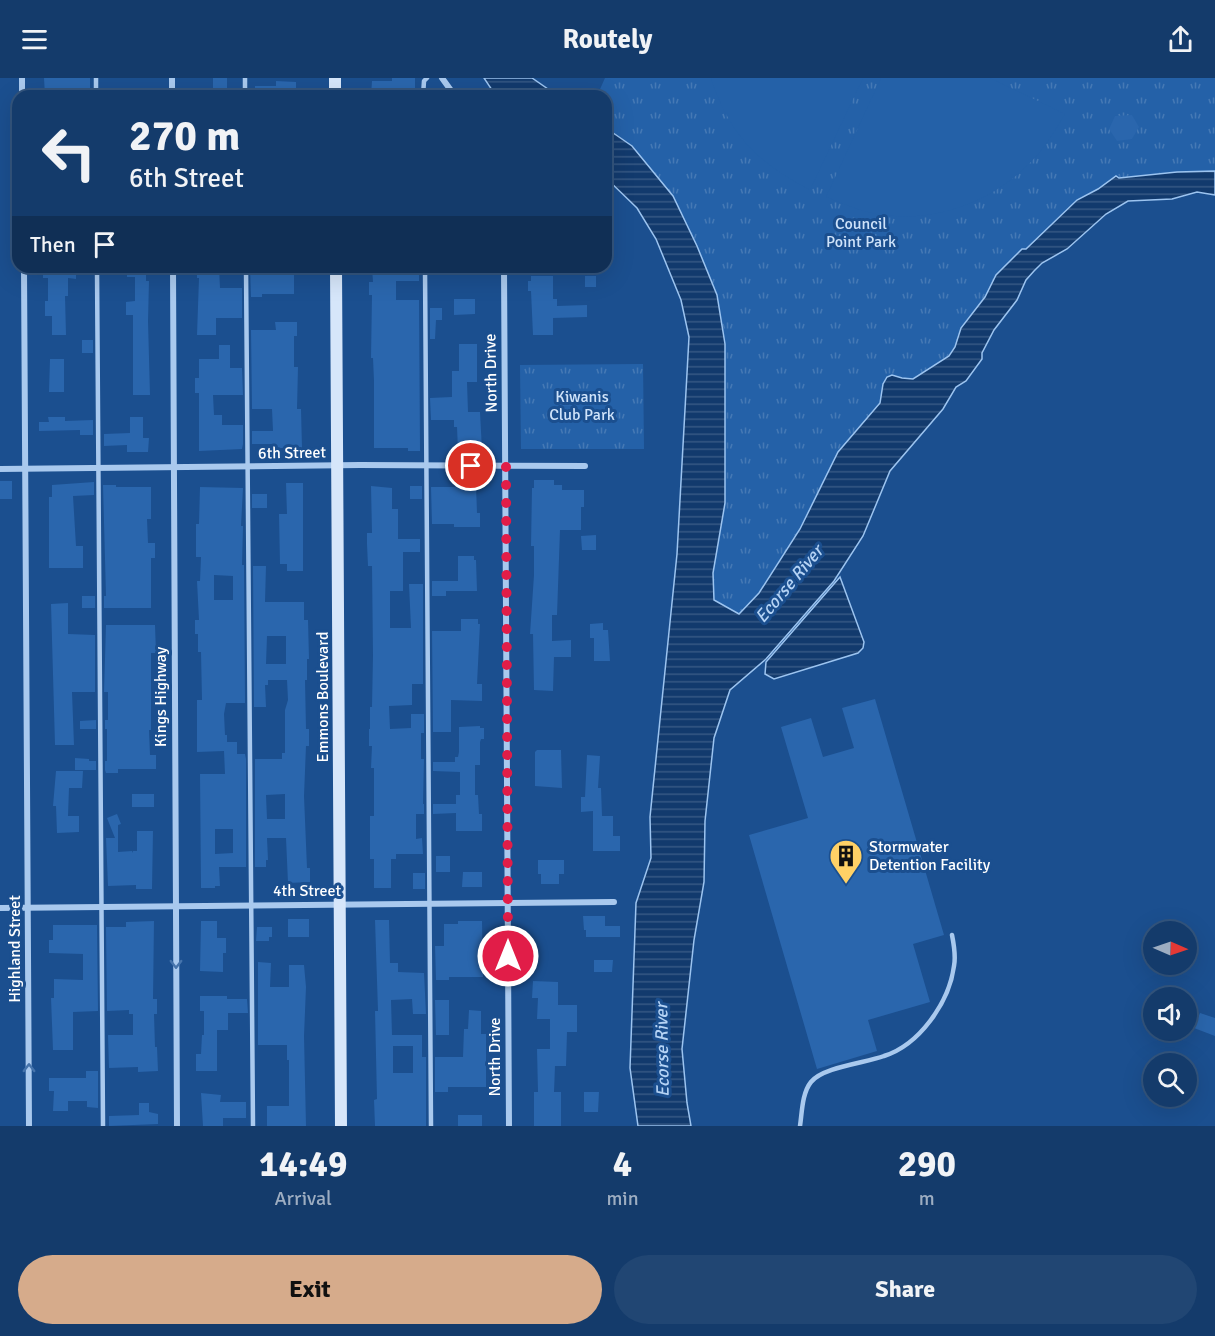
<!DOCTYPE html>
<style>
:root{--surface:#143b6b;--page:#214673;--text:#f1f3f6;--muted:#9dadc1;--line:#33557e;--accent:#d6ab8b}
body{margin:0;font-family:Signika,sans-serif;background:var(--page);color:var(--text);height:100vh;display:flex;flex-direction:column;font-size:22px;white-space:nowrap}
*{box-sizing:border-box;margin:0}
p{font-size:20px;color:var(--muted)}
.icon{flex:none;width:33px;height:33px;fill:none;stroke:currentColor;stroke-width:2;stroke-linecap:round;stroke-linejoin:round}
.map{position:relative;height:1048px;overflow:hidden}
.panel{display:flex;flex-direction:column;background:var(--surface);flex:1}
.panel>*{flex:none}
.guide{position:absolute;left:12px;top:12px;width:600px;height:183px;border-radius:18px;box-shadow:0 6px 24px #0002,0 0 0 2px var(--line);background:#143b6b;color:var(--text);overflow:hidden}
.needle{width:39px;rotate:92deg}
.tools{position:absolute;left:1143px;top:843px;display:grid;gap:12px}
.tools a{display:grid;place-items:center;width:54px;height:54px;border-radius:50%;background:var(--surface);box-shadow:0 6px 24px #0002,0 0 0 2px var(--line);font-size:30px}
.pin{position:absolute;display:grid;place-items:center;width:51px;height:51px;color:#fff;margin:-26px;border:3px solid #fff;border-radius:50%;box-shadow:0 2px 6px #0007}
.me{position:absolute;width:66px;margin:-33px;rotate:0deg;stroke-linejoin:round;filter:drop-shadow(0 0 4px #0008)}
.turn{display:flex;align-items:center;gap:21px;height:126px;padding:0 18px;font-size:27px}
.turn .icon{width:78px;height:78px;stroke-width:2.5}
.turn b{display:block;font-size:42px;line-height:51px}
.then{display:flex;align-items:center;height:57px;padding:0 18px;background:#0003;gap:12px;font-size:22px}
.eta{display:flex;justify-content:space-evenly;align-items:center;height:102px;text-align:center}
.eta b{font-size:36px;font-weight:800;line-height:42px}
.cta{display:flex;gap:12px;margin-top:auto;padding:12px 18px}
.cta a{flex:1;height:69px;border-radius:36px;background:var(--accent);color:#111;font-size:24px;font-weight:800;line-height:69px;text-align:center}
.cta a+a{background:var(--page);color:var(--text)}
header{display:flex;justify-content:space-between;align-items:center;height:78px;padding:0 18px;background:var(--surface);font-size:27px;font-weight:800}
.map>svg:first-child{display:block}
.park{fill:url(#park-tufts)}
.pitch{fill:#2461a8}
.water{fill:url(#water-rules);stroke:#9cc4f0;stroke-width:1.5}
.building{fill:#2a66ad;fill-rule:evenodd}
.lines{fill:none;stroke-linecap:round;stroke-linejoin:round}
.lane{stroke:#a9c9ee;stroke-width:4.5}
.street{stroke:#a9c9ee;stroke-width:6}
.secondary{stroke:#d6e6fa;stroke-width:12}
.oneway{stroke:#4674ac}
.route{stroke:#e11d48;stroke-width:10;stroke-dasharray:0 18}
.labels{text-anchor:middle;dominant-baseline:central;stroke-width:6;stroke-linejoin:round;paint-order:stroke}
.park-label{font-size:16px;fill:#cfe3fa;stroke:#1b4f8f}
.street-label{font-size:16px;fill:#fff;stroke:#1b4f8f}
.poi-label{font-size:16px;fill:#fff;stroke:#1b4f8f;text-anchor:start}
.water-label{font-size:18px;font-style:italic;fill:#b5d3f5;stroke:#1b4f8f}
</style>
<header><svg class="icon" aria-label="menu" viewBox="0 0 24 24"><path d="M4 6h16M4 12h16M4 18h16"/></svg>Routely<svg class="icon" aria-label="share" viewBox="0 0 24 24"><path d="M12 15V3M7 8l5-5 5 5M5 13v7h14v-7"/></svg></header>
<div class="map">
<svg width="1215" height="1048" viewBox="0 0 1215 1048">
<defs>
<pattern id="park-tufts" width="24" height="20" patternUnits="userSpaceOnUse" patternTransform="scale(1.5)"><rect width="24" height="20" fill="#2461a8"/><path d="M3 7l-1-3M5 7V3M7 7l1-3M15 17l-1-3M17 17v-4M19 17l1-3" fill="none" stroke="#4579b5"/></pattern>
<pattern id="water-rules" width="6" height="5" patternUnits="userSpaceOnUse" patternTransform="scale(1.5)"><rect width="6" height="5" fill="#123a6d"/><path d="M0 2.5h6" fill="none" stroke="#365883"/></pattern>
</defs>
<rect width="100%" height="100%" fill="#1b4f8f"/>
<g class="park">
<polygon points="605,0 1215,0 1215,106 1129,116 1023,191 956,308 880,325 838,374 800,451 759,515 739,536 714,522 713,495 725,425 725,266 632,68 606,50 606,18 597,18"/>
<polygon points="643,286 644,371 521,371 520,287"/>
</g>
<g class="pitch">
<path d="M711,0H863L810,112C770,91 741,69 721,26C718,18 713,9 711,0Z"/>
<path d="M881,0H990L1065,36C1057,49 1049,63 1039,75C1001,120 942,145 883,137C864,135 845,126 826,119Z"/>
</g>
<g class="water">
<polygon points="484,0 532,0 558,18 496,18"/>
<polygon points="606,50 632,68 673,118 697,168 717,217 725,266 725,425 713,495 714,522 739,536 759,515 800,451 838,374 880,325 883,306 887,299 892,297 902,300 913,301 949,278 955,269 961,250 985,219 996,197 1022,171 1026,171 1077,122 1098,111 1116,98 1119,100 1177,94 1215,93 1215,117 1197,114 1172,121 1128,123 1106,136 1067,171 1042,185 1034,193 1026,202 1017,222 994,252 982,275 982,281 966,303 956,309 943,331 890,393 863,458 834,503 766,581 730,612 714,660 705,743 704,804 694,862 682,971 687,1025 691,1048 638,1048 630,990 636,825 651,780 650,739 677,476 689,259 681,222 656,161 637,130 606,100"/>
<polygon points="840,499 864,564 863,570 858,575 774,601 765,596 766,584"/>
</g>
<g class="building">
<polygon points="44,0 90,0 90,11 69,11 69,18 45,18"/>
<rect x="213" y="0" width="14" height="18"/>
<polygon points="392,0 415,0 415,18 371,18 372,3 392,3"/>
<polygon points="276,3 296,4 296,17 255,18 255,8 276,8"/>
<polygon points="1132,37 1139,49 1132,61 1117,63 1109,51 1115,38"/>
<polygon points="43,189 76,190 76,201 68,200 68,218 65,218 66,257 52,257 52,238 45,238 45,223 48,223 48,200 43,200"/>
<polygon points="127,189 146,189 146,203 149,203 148,243 150,317 133,317 133,237 126,237 126,224 135,223 135,199 127,199"/>
<polygon points="197,189 219,189 220,210 242,210 242,240 216,240 216,257 197,257 199,200 197,200"/>
<polygon points="250,189 294,189 294,216 262,216 262,219 251,219"/>
<polygon points="372,189 419,189 419,203 396,203 396,222 419,222 420,373 408,373 408,370 374,370 374,303 373,280 371,280 372,217 369,217 369,204 373,204"/>
<polygon points="531,198 553,198 553,221 557,221 557,228 587,227 587,239 553,240 553,257 533,257 531,213 528,213 528,203 531,203"/>
<rect x="585" y="198" width="11" height="11"/>
<polygon points="454,221 475,221 475,236 454,237"/>
<polygon points="430,230 442,230 442,242 436,242 435,261 430,261"/>
<polygon points="275,244 297,244 297,258 294,258 294,289 298,289 297,331 301,331 302,370 272,370 272,366 252,366 252,353 273,353 272,331 252,331 251,252 276,252"/>
<rect x="82" y="262" width="11" height="13"/>
<polygon points="459,266 477,266 477,304 467,304 468,334 480,334 482,372 458,373 457,349 454,349 454,342 431,342 430,320 452,319 452,293 459,293"/>
<polygon points="219,267 230,267 230,290 242,290 243,317 213,317 214,337 222,337 222,347 243,347 243,366 242,371 199,373 199,315 195,315 195,300 199,300 199,281 219,281"/>
<polygon points="50,281 64,281 64,314 49,314"/>
<polygon points="559,314 573,314 572,328 559,328"/>
<polygon points="48,339 65,339 65,343 93,342 93,357 80,357 80,352 39,353 39,344 49,344"/>
<polygon points="130,339 143,339 143,360 149,360 148,374 127,374 127,367 104,368 104,356 130,355"/>
<polygon points="534,402 554,402 554,407 562,407 562,412 584,412 584,429 581,429 581,452 560,452 557,537 552,537 552,563 571,562 571,579 554,579 553,613 534,612 533,556 530,556 534,497 534,468 531,468 532,410 534,410"/>
<rect x="0" y="403" width="12" height="18"/>
<polygon points="94,404 94,417 73,418 76,468 83,468 83,490 49,490 49,419 52,419 52,407"/>
<polygon points="286,405 303,405 303,493 287,493 287,486 280,486 279,436 287,436"/>
<polygon points="103,407 116,407 116,409 151,409 151,441 147,441 148,465 155,465 155,480 151,480 151,530 104,530 104,518 106,518"/>
<polygon points="455,407 476,407 477,435 480,435 480,449 454,449 454,446 432,446 431,409 455,409"/>
<polygon points="371,408 392,410 392,431 398,431 398,461 420,461 420,474 403,474 403,513 390,513 390,550 411,550 409,506 423,506 423,606 412,606 412,627 389,628 390,651 411,650 411,636 424,636 424,655 421,655 421,681 424,681 423,726 424,726 424,736 416,736 416,761 422,760 423,776 396,776 396,781 391,781 391,810 374,810 374,781 370,781 370,738 374,738 374,690 371,690 372,668 369,668 369,651 370,651 370,629 372,629 373,578 372,488 368,488 367,466 367,455 372,455"/>
<rect x="410" y="408" width="12" height="13"/>
<path d="M200,409L243,410L241,448H243L242,487H244L245,625H226L224,636L225,657H227V664H237V676H245L246,681V789H219L220,808H215V810H201L200,696H225L224,673L197,674V622H202L201,574H198V556H195V542H199L197,503H200L201,479H196V446H199ZM214,497L233,498V522H214ZM215,751H233V775L215,776Z"/>
<rect x="252" y="416" width="15" height="14"/>
<polygon points="596,457 596,472 582,472 581,458"/>
<polygon points="458,478 474,478 474,482 476,482 477,513 446,513 446,518 432,518 432,503 458,503"/>
<path d="M253,488H266L265,524H304V542H308L309,581H307V602H305L306,651H309V668H306L304,718L307,790H310V804L288,805L286,760H267L268,782H266V789H255V681H282V675H285V632L288,622L287,602H268V607H265L266,629H254ZM267,558H286V586H266ZM285,716V741H267L266,717Z"/>
<rect x="82" y="518" width="13" height="12"/>
<polygon points="68,525 68,556 95,557 95,614 72,614 74,667 55,667 51,526"/>
<polygon points="461,541 478,541 478,546 480,546 477,606 482,606 482,623 451,622 451,654 433,654 432,553 461,553"/>
<polygon points="603,545 603,552 608,552 610,583 594,583 594,560 590,560 590,546"/>
<polygon points="106,547 155,547 156,575 151,575 151,652 149,652 150,677 156,677 156,691 118,691 118,695 106,695 105,692 105,683 107,683 107,651 105,651 105,642 108,642 108,614 104,614"/>
<polygon points="875,621 944,857 913,866 930,924 868,942 877,973 817,991 749,757 808,740 781,649 811,640 823,679 854,670 842,630"/>
<polygon points="96,642 96,651 80,651 80,643"/>
<polygon points="480,648 480,650 484,650 484,661 481,661 480,664 480,687 475,687 475,717 478,717 479,736 482,736 482,753 456,753 456,735 433,736 433,726 456,726 456,717 460,717 460,694 433,693 433,684 455,684 455,679 458,679 459,674 459,649"/>
<polygon points="537,672 561,672 562,710 535,708 535,674"/>
<polygon points="587,677 600,678 598,710 601,710 602,738 613,738 613,758 620,758 620,773 593,773 593,733 581,734 581,719 585,719"/>
<polygon points="75,680 89,681 89,683 96,683 96,692 75,692"/>
<polygon points="56,693 83,693 82,710 69,710 68,738 79,738 79,754 57,755 56,728 53,728"/>
<rect x="132" y="716" width="22" height="13"/>
<polygon points="117,736 121,746 118,747 118,774 132,773 133,775 133,773 137,773 137,753 153,753 152,811 136,811 136,807 108,808 106,760 115,760 107,740"/>
<rect x="436" y="778" width="14" height="16"/>
<polygon points="538,782 564,782 564,796 559,796 559,806 541,806 541,796 538,796"/>
<polygon points="463,794 482,794 482,809 462,809"/>
<rect x="413" y="795" width="12" height="16"/>
<polygon points="583,838 605,838 605,848 620,848 620,859 586,859 586,852 584,852"/>
<rect x="288" y="841" width="21" height="18"/>
<path d="M375,842H389L390,885H398V894L424,895L426,936H413L412,921L391,922L392,957H422V979H426V1048H375L374,1022L377,1021L375,933H378ZM393,968H413V995H393Z"/>
<polygon points="154,843 153,921 157,921 157,936 154,936 155,969 157,969 158,993 138,994 138,989 109,990 108,957 133,957 133,936 129,936 129,932 107,933 106,849 126,849 126,844"/>
<polygon points="201,843 217,843 217,860 226,860 226,875 223,875 223,894 200,893"/>
<polygon points="458,843 482,843 483,899 449,899 449,902 436,902 435,868 444,868 444,846 458,846"/>
<polygon points="53,847 97,847 98,933 73,934 73,972 53,972 51,920 54,920 54,901 83,902 83,876 49,875 49,862 53,862"/>
<polygon points="257,849 272,849 272,859 269,859 269,863 256,863"/>
<polygon points="594,882 613,882 612,894 594,894"/>
<polygon points="258,884 271,885 270,909 289,909 289,887 304,887 306,909 304,958 306,1048 267,1048 267,1028 289,1028 289,982 287,982 287,967 258,967"/>
<polygon points="533,903 558,904 558,927 577,927 577,954 567,954 566,988 555,988 554,1014 561,1014 561,1048 534,1048 534,1014 538,1014 537,971 550,971 550,941 537,941 538,920 532,920"/>
<polygon points="200,918 227,918 227,921 247,921 248,935 228,935 228,952 217,952 217,993 196,993 196,976 201,976 202,957 204,957 204,933 200,933"/>
<polygon points="435,922 449,922 449,957 436,957"/>
<polygon points="469,932 481,933 481,956 486,956 486,1009 448,1009 448,1014 435,1014 435,979 463,979 464,951 468,951"/>
<polygon points="1200,935 1215,940 1215,958 1194,950"/>
<polygon points="86,993 98,993 98,1030 87,1029 87,1023 68,1023 68,1033 53,1033 54,1013 49,1013 49,1000 86,1000"/>
<polygon points="584,1014 599,1014 598,1034 584,1034"/>
<polygon points="201,1015 221,1017 220,1024 246,1024 246,1040 223,1040 223,1048 203,1048"/>
<polygon points="139,1025 149,1025 149,1034 158,1036 158,1046 109,1048 109,1038 139,1037"/>
<rect x="458" y="1037" width="24" height="11"/>
</g>
<g class="lines">
<g class="lane">
<polyline points="96,0 96,18"/>
<polyline points="245,0 245,18"/>
<polyline points="423,18 424,3 427,0"/>
<polyline points="97,189 103,1048"/>
<polyline points="246,189 253,1048"/>
<polyline points="425,189 431,1048"/>
<path d="M800,1048C802,1035 802,1015 811,1004C823,989 865,985 884,978C919,967 949,925 954,888C956,878 954,867 952,857"/>
</g>
<g class="street">
<polyline points="22,0 22,18"/>
<polyline points="172,0 172,18"/>
<polyline points="442,0 455,18"/>
<polyline points="24,189 29,1048"/>
<polyline points="173,189 177,1048"/>
<polyline points="504,189 509,1048"/>
<polyline points="0,391 360,387 585,388"/>
<polyline points="0,830 614,824"/>
</g>
<g class="secondary">
<polyline points="335,0 335,18"/>
<polyline points="336,189 341,1048"/>
</g>
</g>
<defs><path id="oneway-chevron" d="M-2-3.5L2.5 0L-2 3.5" fill="none" stroke-width="1.6" stroke-linecap="round" stroke-linejoin="round" transform="scale(1.5)"/></defs>
<g class="oneway">
<use href="#oneway-chevron" transform="translate(176 886) rotate(90)"/>
<use href="#oneway-chevron" transform="translate(29 990) rotate(-90)"/>
</g>
<g class="lines">
<polyline class="route" points="471,388 506,388 508,878"/>
</g>
<defs>
<g id="building-pin" transform="scale(1.725)"><path d="M0 17L-7.5 6A9.5 9.5 0 1 1 7.5 6Z" fill="#ffd166" stroke="#1b4f8f"/><path d="M-4-6H4V6H1V3H-1V6H-4ZM-2.5-4.3h1.7v1.8h-1.7ZM.8-4.3h1.7v1.8H.8ZM-2.5-1h1.7V.8h-1.7ZM.8-1h1.7V.8H.8Z" fill="#111"/></g>
</defs>
<g fill-rule="evenodd">
<use href="#building-pin" x="846" y="778"/>
</g>
<g class="labels">
<g class="park-label">
<text x="861" y="146">Council<tspan x="861" dy="18">Point Park</tspan></text>
<text x="582" y="319">Kiwanis<tspan x="582" dy="18">Club Park</tspan></text>
</g>
<g class="street-label">
<text transform="translate(491 295) rotate(-91)">North Drive</text>
<text transform="translate(292 375) rotate(-1)">6th Street</text>
<text transform="translate(161 619) rotate(-90)">Kings Highway</text>
<text transform="translate(323 619) rotate(-90)">Emmons Boulevard</text>
<text x="307" y="813">4th Street</text>
<text transform="translate(15 871) rotate(-90)">Highland Street</text>
<text transform="translate(495 979) rotate(-90)">North Drive</text>
</g>
<g class="poi-label">
<text x="869" y="769">Stormwater<tspan x="869" dy="18">Detention Facility</tspan></text>
</g>
<g class="water-label">
<text transform="translate(789 506) rotate(-50)">Ecorse River</text>
<text transform="translate(662 972) rotate(-91)">Ecorse River</text>
</g>
</g>
</svg>
<div class="tools">
<a><svg class="needle" viewBox="-14 -14 28 28"><path d="M0-13l5 13h-10z" fill="#e53935"/><path d="M0 13l5-13h-10z" fill="#9dadc1"/></svg></a>
<a><svg class="icon" aria-label="sound" viewBox="0 0 24 24"><path d="M4 9h4l5-4v14l-5-4H4zM17 9q2 3 0 6"/></svg></a>
<a><svg class="icon" aria-label="search" viewBox="0 0 24 24"><circle cx="10" cy="10" r="6"/><path d="M15 15l6 6"/></svg></a>
</div>
<div class="pin" style="left:471px;top:388px;background:#d93025"><svg class="icon" aria-label="arrive" viewBox="0 0 24 24"><path d="M6 21V4h12l-3 4 3 4H6"/></svg></div>
<svg class="me" style="left:508px;top:878px" viewBox="-20 -20 40 40"><circle r="17" fill="#e11d48" stroke="#fff" stroke-width="3"/><path d="M0-11L8 9 0 5-8 9z" fill="#fff"/></svg>
<div class="guide">
<div class="turn"><svg class="icon" aria-label="left" viewBox="0 0 24 24"><path d="M17 20v-9H6M10 6l-5 5 5 5"/></svg><div><b>270 m</b>6th Street</div></div>
<div class="then">Then<svg class="icon" aria-label="arrive" viewBox="0 0 24 24"><path d="M6 21V4h12l-3 4 3 4H6"/></svg></div>
</div>
</div>
<section class="panel">
<div class="eta">
<div><b>14:49</b><p>Arrival</p></div>
<div><b>4</b><p>min</p></div>
<div><b>290</b><p>m</p></div>
</div>
<div class="cta"><a>Exit</a><a>Share</a></div>
</section>
